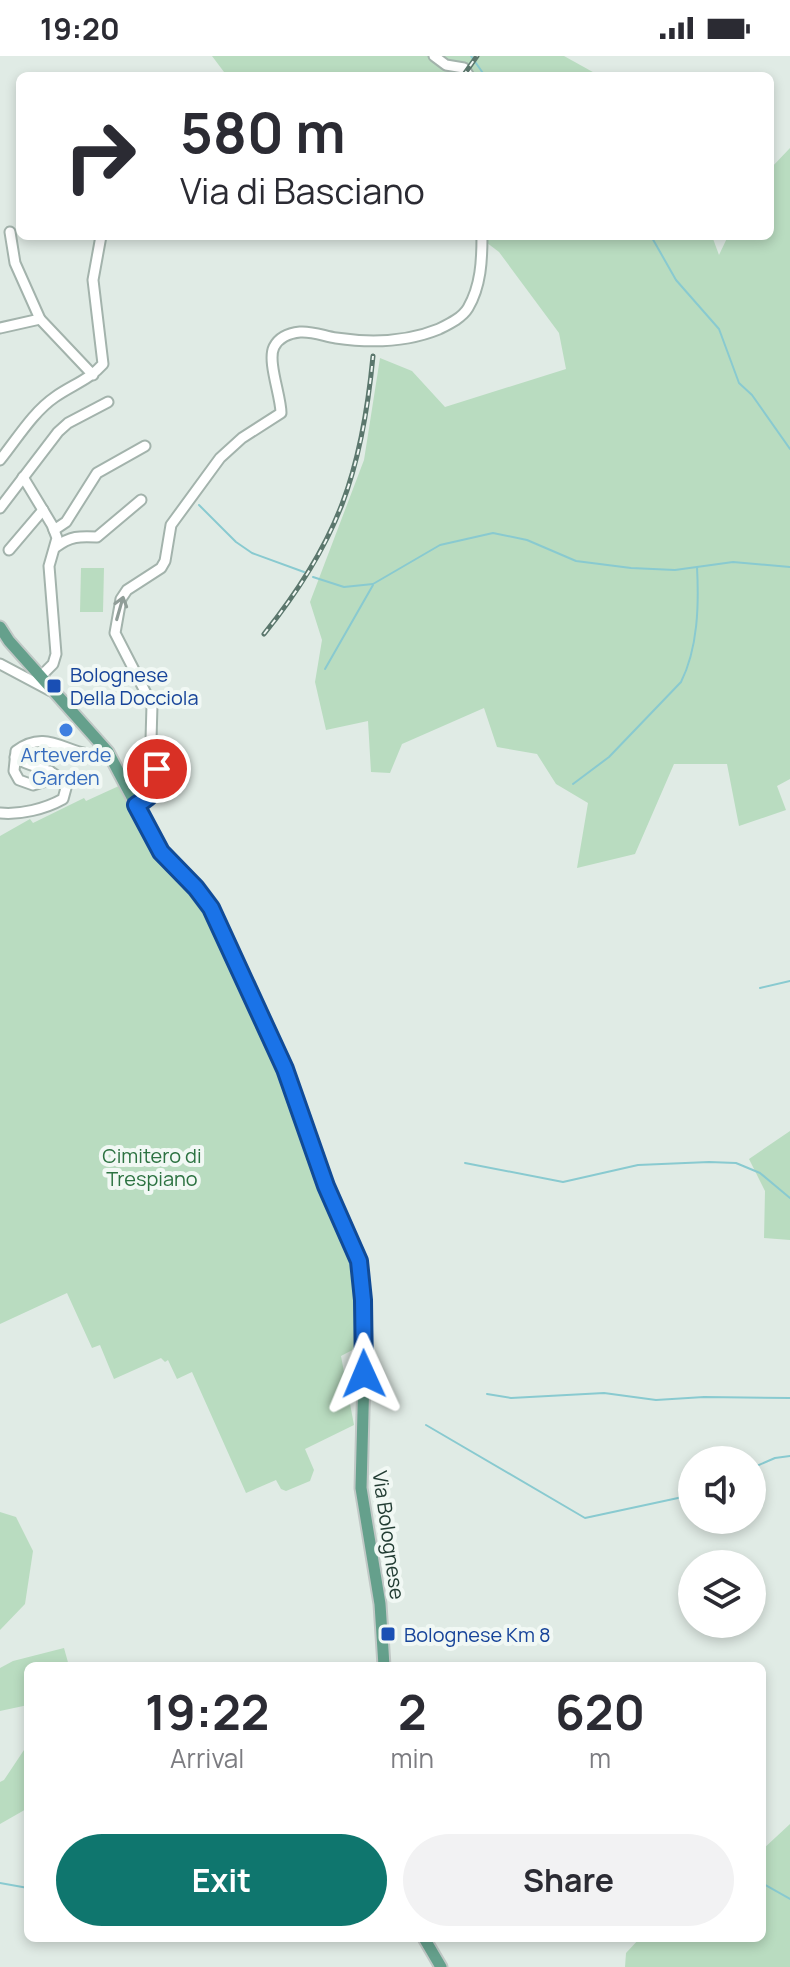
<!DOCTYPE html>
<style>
:root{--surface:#fff;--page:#f2f2f3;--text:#2b2b33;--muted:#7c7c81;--accent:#0f766e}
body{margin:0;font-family:Manrope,sans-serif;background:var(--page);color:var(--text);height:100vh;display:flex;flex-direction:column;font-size:30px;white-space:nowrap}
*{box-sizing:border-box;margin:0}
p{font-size:26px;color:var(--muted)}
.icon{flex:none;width:44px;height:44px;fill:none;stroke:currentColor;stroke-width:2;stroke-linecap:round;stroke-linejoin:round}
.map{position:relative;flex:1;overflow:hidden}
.details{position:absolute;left:24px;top:1606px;width:742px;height:280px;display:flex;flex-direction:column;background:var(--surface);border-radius:12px;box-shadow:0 4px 12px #0003}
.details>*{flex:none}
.guide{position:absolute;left:16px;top:16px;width:758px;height:168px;border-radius:12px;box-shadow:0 4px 12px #0003;background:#fff;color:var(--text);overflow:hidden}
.controls{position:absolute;left:678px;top:1390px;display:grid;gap:16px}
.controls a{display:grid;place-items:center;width:88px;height:88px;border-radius:50%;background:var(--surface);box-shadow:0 4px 12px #0003;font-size:40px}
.pin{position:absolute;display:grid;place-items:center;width:68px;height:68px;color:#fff;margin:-34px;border:4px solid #fff;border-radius:50%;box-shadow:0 2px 8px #0007}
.me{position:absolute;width:88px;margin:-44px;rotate:359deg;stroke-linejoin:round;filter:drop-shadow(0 0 6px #0008)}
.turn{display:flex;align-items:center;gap:28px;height:168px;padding:0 32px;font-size:36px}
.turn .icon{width:104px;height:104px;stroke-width:2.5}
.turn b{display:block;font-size:56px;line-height:68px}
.eta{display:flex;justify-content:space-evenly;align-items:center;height:136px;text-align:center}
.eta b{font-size:48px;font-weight:700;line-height:56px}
.primary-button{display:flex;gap:16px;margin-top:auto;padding:16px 32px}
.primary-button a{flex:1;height:92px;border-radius:48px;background:var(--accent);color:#fff;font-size:32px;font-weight:700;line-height:92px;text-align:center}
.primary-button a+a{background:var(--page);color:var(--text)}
.status{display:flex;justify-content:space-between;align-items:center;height:56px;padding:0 40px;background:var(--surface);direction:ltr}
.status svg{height:22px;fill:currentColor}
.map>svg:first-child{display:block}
.green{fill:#b9dcc0}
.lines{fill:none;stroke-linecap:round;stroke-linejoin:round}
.stream{stroke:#89cad0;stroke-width:2}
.minor-casing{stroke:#a3b3ac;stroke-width:13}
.major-casing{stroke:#c1c8c6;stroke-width:15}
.minor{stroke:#fff;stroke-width:9}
.major{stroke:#65a08c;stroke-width:11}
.rail-casing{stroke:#5b776d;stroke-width:5}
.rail{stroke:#f1f8f4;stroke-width:2;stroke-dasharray:6;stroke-linecap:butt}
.oneway{stroke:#909d98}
.route-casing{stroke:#114b97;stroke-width:20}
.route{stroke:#1a73e8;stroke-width:14}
.transit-dot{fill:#1a4fb4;stroke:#f1f8f4;stroke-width:3}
.shop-dot{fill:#3f7fe0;stroke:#f1f8f4;stroke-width:3}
.labels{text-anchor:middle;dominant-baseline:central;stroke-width:8;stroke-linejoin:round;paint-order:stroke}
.transit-label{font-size:20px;fill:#164399;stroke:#f1f8f4;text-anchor:start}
.shop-label{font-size:20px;fill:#366cbe;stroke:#f1f8f4}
.park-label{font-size:20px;fill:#2c7241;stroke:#f1f8f4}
.street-label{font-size:20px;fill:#213b32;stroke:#f1f8f4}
</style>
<div class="status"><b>19:20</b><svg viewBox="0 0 49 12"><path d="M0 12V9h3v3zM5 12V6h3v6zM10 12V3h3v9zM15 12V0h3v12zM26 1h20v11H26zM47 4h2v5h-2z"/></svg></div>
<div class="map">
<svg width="790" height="1911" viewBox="0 0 790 1911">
<rect width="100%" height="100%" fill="#e0ebe5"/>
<g class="green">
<polygon points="212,0 564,0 600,20 227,20"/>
<polygon points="790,92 790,723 777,730 786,754 739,770 727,708 674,708 635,798 577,812 588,747 556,728 537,698 497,691 484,652 402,688 390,717 371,716 368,665 326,674 315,626 322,584 310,546 364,404 380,302 412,315 445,351 566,313 559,277 499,196 478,180 712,180 719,199 728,180 770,180 770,113"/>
<polygon points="81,512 104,512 103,556 80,556"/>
<polygon points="121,729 158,801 208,858 281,1017 355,1206 360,1290 341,1300 354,1369 305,1393 314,1414 310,1425 286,1435 281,1433 276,1424 246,1437 192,1316 177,1323 168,1304 165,1306 161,1302 114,1323 100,1289 92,1292 67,1237 0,1268 0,780 30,763 33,767 84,742 86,745"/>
<polygon points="790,1075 790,1184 764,1182 765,1135 749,1103"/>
<polygon points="0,1456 16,1461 33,1495 25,1548 0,1574"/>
<polygon points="64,1592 69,1610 28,1610 28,1649 0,1655 0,1612 13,1605"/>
<polygon points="26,1691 28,1691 28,1752 0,1768 0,1726 4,1724"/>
<polygon points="790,1768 790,1911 625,1911 626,1897 640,1882 762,1882 762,1794"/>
</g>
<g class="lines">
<g class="stream">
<polyline points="471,0 485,20"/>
<polyline points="651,180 676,224 719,273 739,327 752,339 790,393"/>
<polyline points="199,449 236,486 252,497 304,516"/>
<polyline points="313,521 344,531 373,528 440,489 493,477 527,484 576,505 631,512 675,514 733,506 790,511"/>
<polyline points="325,613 373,529"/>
<path d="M573,728L609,701L681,626C698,592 699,549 697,511"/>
<polyline points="760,932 790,925"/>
<polyline points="465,1107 563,1126 638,1109 709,1106 736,1107 760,1117 790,1142"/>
<polyline points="487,1338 511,1342 604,1337 656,1344 704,1341 790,1342"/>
<polyline points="426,1369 585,1462 692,1439"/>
<polyline points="752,1412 775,1402 790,1400"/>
<polyline points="0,1827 28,1832"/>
<polyline points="762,1827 790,1843"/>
</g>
<g class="minor-casing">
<g id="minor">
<polyline points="434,0 446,9 464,12 469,20"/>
<polyline points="10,176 15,207 40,263 93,319"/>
<polyline points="0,272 40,263"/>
<path d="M0,404C17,383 33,356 55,341C72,329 89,324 103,308L93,224L101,180"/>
<polyline points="23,421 52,469 57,482 49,510 56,598 53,608 40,621"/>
<polyline points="0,452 58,376 68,367 108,346"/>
<polyline points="54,474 66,466 97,417 145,390"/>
<path d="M56,491C70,480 80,480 97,481L141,444"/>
<polyline points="9,494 43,454"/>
<polyline points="0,608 51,635"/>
<path d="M50,715L49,724L33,729L19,724L14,715L16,695C51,668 73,708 108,696"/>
<path d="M136,749L151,740L157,732L158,723L151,684L152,649L115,577L121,543L127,534L161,512L165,505L171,469L220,402L242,382L281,357C281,340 267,305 274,291C279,281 290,277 300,276C312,275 324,280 336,282C370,287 407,286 439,273C449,268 462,262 468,252C481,230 482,204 482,180"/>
<path d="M0,757C20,759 45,753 63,743L66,732C56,709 31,714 15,701"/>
</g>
</g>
<g class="major-casing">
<g id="major">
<polyline points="0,571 9,585 108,696 161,796 196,832 211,852 275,987 326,1130 359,1205 363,1244 364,1318 361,1432 380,1548 384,1610"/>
<polyline points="424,1882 441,1911"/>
</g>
</g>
<use href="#minor" class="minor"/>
<use href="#major" class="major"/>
<g class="rail-casing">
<g id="rail">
<polyline points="463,20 477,0"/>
<path d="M264,578C338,486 362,416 373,300"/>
</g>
</g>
<use href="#rail" class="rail"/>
</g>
<defs><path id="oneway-shaft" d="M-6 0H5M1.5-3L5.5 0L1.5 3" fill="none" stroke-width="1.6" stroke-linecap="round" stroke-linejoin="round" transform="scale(2)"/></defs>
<use class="oneway" href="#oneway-shaft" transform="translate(120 552) rotate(-74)"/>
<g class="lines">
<g class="route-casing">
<path id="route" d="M157,713C159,732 153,740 136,749L161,796L196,832L211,852L285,1013L326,1130L359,1205L363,1244L364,1318"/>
</g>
<use href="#route" class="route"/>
</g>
<g class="transit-dot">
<rect x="46" y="622" width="16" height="16" rx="4"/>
<rect x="380" y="1570" width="16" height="16" rx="4"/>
</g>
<circle class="shop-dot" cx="66" cy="674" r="8"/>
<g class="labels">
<g class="transit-label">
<text x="70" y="618">Bolognese<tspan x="70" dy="23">Della Docciola</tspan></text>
<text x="404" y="1578">Bolognese Km 8</text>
</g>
<g class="shop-label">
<text x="66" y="698">Arteverde<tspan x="66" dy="23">Garden</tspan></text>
</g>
<g class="park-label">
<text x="152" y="1099">Cimitero di<tspan x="152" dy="23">Trespiano</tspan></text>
</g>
<g class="street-label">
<text transform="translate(389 1479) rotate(82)">Via Bolognese</text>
</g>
</g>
</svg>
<div class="controls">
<a><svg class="icon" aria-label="sound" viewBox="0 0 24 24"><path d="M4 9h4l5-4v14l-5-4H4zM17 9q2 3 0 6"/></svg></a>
<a><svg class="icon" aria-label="layers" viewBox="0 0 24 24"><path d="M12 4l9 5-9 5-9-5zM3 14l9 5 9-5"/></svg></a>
</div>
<div class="pin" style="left:157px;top:713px;background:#d93025"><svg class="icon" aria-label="arrive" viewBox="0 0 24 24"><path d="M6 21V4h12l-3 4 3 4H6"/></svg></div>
<svg class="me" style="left:364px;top:1318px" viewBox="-20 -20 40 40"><path d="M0-17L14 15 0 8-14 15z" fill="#1a73e8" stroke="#fff" stroke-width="4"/></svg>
<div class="guide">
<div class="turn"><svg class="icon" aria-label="right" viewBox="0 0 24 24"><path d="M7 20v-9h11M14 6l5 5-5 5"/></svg><div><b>580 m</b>Via di Basciano</div></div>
</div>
<section class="details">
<div class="eta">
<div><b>19:22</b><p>Arrival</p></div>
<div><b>2</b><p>min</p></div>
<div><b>620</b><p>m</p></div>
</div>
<div class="primary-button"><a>Exit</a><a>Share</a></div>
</section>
</div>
